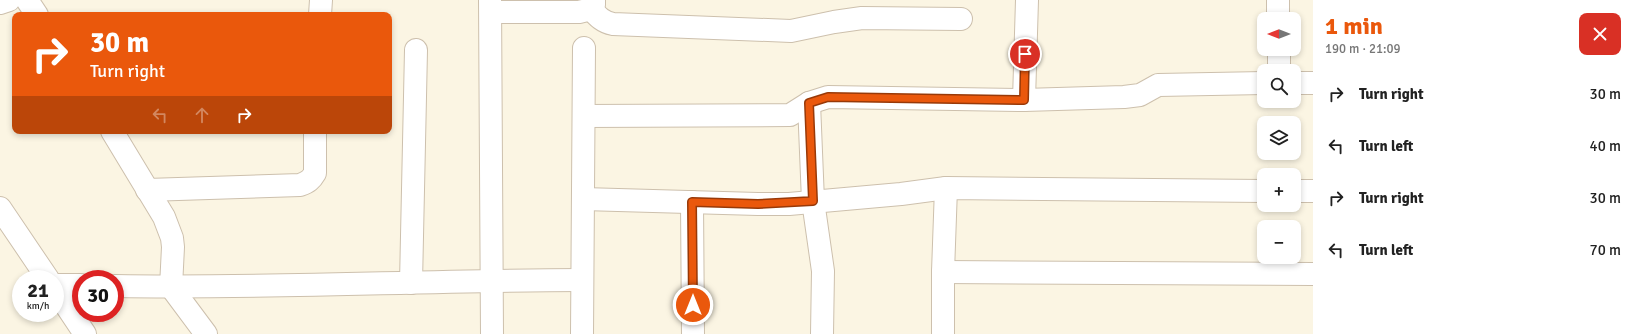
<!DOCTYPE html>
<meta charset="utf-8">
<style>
:root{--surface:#fff;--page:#f6f6f6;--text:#222;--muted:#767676;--accent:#ea580c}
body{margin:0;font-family:Signika,sans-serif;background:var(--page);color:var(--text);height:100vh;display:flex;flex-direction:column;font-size:15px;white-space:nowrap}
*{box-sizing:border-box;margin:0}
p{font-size:13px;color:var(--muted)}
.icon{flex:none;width:22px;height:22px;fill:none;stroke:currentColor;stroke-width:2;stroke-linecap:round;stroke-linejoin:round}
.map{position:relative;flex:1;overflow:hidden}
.sheet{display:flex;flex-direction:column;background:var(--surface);width:320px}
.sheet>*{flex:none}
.top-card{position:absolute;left:12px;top:12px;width:380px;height:122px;border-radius:8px;box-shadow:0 2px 6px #0003;background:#ea580c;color:#fff;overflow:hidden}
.needle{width:26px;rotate:270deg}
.buttons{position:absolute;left:1257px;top:12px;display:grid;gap:8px}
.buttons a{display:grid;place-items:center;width:44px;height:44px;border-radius:8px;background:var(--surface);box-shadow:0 2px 6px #0003;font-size:20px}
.speed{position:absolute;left:12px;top:270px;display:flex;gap:8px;font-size:20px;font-weight:700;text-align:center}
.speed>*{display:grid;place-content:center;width:52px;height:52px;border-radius:50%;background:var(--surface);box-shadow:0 2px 6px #0003;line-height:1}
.speed small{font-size:10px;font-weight:400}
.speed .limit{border:6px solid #d22;background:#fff;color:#111}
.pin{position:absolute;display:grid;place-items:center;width:34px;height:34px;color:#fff;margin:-17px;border:2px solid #fff;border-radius:50%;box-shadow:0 1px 4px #0007}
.me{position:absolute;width:44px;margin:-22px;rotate:0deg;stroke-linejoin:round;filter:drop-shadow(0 0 3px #0008)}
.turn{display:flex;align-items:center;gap:14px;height:84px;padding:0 12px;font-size:18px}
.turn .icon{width:52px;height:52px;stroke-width:2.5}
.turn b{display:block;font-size:28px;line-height:34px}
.lanes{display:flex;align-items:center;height:38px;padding:0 12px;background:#0003;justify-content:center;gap:20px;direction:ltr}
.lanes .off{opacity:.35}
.round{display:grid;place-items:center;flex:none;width:42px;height:42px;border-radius:8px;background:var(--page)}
.head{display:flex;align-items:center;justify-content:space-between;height:68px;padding:0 12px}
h1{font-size:24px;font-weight:800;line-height:30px;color:var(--accent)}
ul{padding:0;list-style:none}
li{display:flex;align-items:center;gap:12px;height:52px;padding:0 12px}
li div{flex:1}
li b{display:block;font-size:15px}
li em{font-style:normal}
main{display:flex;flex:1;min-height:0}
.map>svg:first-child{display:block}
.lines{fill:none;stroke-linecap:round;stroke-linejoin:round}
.minor-casing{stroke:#cdc0ad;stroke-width:24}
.minor{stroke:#fff;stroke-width:22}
.route-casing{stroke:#983908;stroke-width:10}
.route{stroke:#ea580c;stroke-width:7}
</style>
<main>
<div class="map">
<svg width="1313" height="334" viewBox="0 0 1313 334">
<rect width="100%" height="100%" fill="#fbf5e3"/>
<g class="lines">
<g class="minor-casing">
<g id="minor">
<polyline points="27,0 37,15"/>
<polyline points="490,0 492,334"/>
<polyline points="1278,0 1278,19"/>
<polyline points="0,3 9,0"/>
<path d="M591,9C598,17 603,22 613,24L791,31L834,22L862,18L961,19"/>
<polyline points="491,12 579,12 591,9 594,5 594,0"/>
<polyline points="320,15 321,0"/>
<polyline points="1279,49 1279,71"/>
<polyline points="1294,83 1313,83"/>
<polyline points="1024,100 1027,0"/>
<polyline points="809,103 813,201 823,271 822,334"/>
<polyline points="584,116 790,115 809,103 828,97 1024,100 1124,97 1140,95 1158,85 1264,83"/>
<polyline points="112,131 164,217 172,238 173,247 171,287 206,334"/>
<path d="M147,190L300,185C308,182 311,180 315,173V131"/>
<polyline points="1294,191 1313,191"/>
<polyline points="583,199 758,204 789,204 901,194 946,188"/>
<polyline points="692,202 693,334"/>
<polyline points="0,208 48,279"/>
<polyline points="943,272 1313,274"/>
<polyline points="411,283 416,50"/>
<polyline points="55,285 81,285"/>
<path d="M115,286C271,289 426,280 582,280"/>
<polyline points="55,289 85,334"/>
<polyline points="582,334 584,48"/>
<polyline points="943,334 943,272 946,188 1264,191"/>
</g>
</g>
<use href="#minor" class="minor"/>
</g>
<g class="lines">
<g class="route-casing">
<polyline id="route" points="693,305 692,202 758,204 813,201 809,103 828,97 1024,100 1025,54"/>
</g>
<use href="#route" class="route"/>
</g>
</svg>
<div class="buttons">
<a><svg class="needle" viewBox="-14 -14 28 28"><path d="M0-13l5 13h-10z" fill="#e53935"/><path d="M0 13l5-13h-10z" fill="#767676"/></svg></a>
<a><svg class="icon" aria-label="search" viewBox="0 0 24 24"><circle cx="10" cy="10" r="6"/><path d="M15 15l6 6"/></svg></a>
<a><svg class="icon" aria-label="layers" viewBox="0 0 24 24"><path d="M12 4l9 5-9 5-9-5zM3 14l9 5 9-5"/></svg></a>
<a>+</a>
<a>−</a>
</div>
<div class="speed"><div>21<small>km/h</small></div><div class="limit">30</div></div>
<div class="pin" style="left:1025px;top:54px;background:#d93025"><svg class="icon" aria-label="arrive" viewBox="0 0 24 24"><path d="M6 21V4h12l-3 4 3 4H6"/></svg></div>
<svg class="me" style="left:693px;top:305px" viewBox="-20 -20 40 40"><circle r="17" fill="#ea580c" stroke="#fff" stroke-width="3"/><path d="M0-11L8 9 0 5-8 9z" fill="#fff"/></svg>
<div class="top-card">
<div class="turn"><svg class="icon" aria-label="right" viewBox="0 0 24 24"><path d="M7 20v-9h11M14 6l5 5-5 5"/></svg><div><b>30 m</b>Turn right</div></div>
<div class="lanes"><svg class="icon off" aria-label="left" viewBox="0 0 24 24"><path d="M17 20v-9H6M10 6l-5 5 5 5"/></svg><svg class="icon off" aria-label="ahead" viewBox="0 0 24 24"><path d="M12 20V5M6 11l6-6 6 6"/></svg><svg class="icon" aria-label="right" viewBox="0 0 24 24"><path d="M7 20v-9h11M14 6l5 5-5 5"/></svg></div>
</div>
</div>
<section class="sheet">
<div class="head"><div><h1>1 min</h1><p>190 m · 21:09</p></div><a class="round" style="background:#d93025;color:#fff"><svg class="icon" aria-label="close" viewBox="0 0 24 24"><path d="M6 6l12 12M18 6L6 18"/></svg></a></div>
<ul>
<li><svg class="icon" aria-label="right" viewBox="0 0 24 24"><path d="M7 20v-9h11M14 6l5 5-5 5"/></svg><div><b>Turn right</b></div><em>30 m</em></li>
<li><svg class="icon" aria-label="left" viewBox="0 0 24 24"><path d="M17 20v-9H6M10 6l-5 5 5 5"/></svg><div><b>Turn left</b></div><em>40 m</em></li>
<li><svg class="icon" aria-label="right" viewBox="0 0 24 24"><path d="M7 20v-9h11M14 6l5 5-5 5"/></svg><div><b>Turn right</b></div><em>30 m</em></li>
<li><svg class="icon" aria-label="left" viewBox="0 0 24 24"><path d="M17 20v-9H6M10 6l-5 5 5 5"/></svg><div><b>Turn left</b></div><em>70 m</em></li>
</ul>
</section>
</main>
